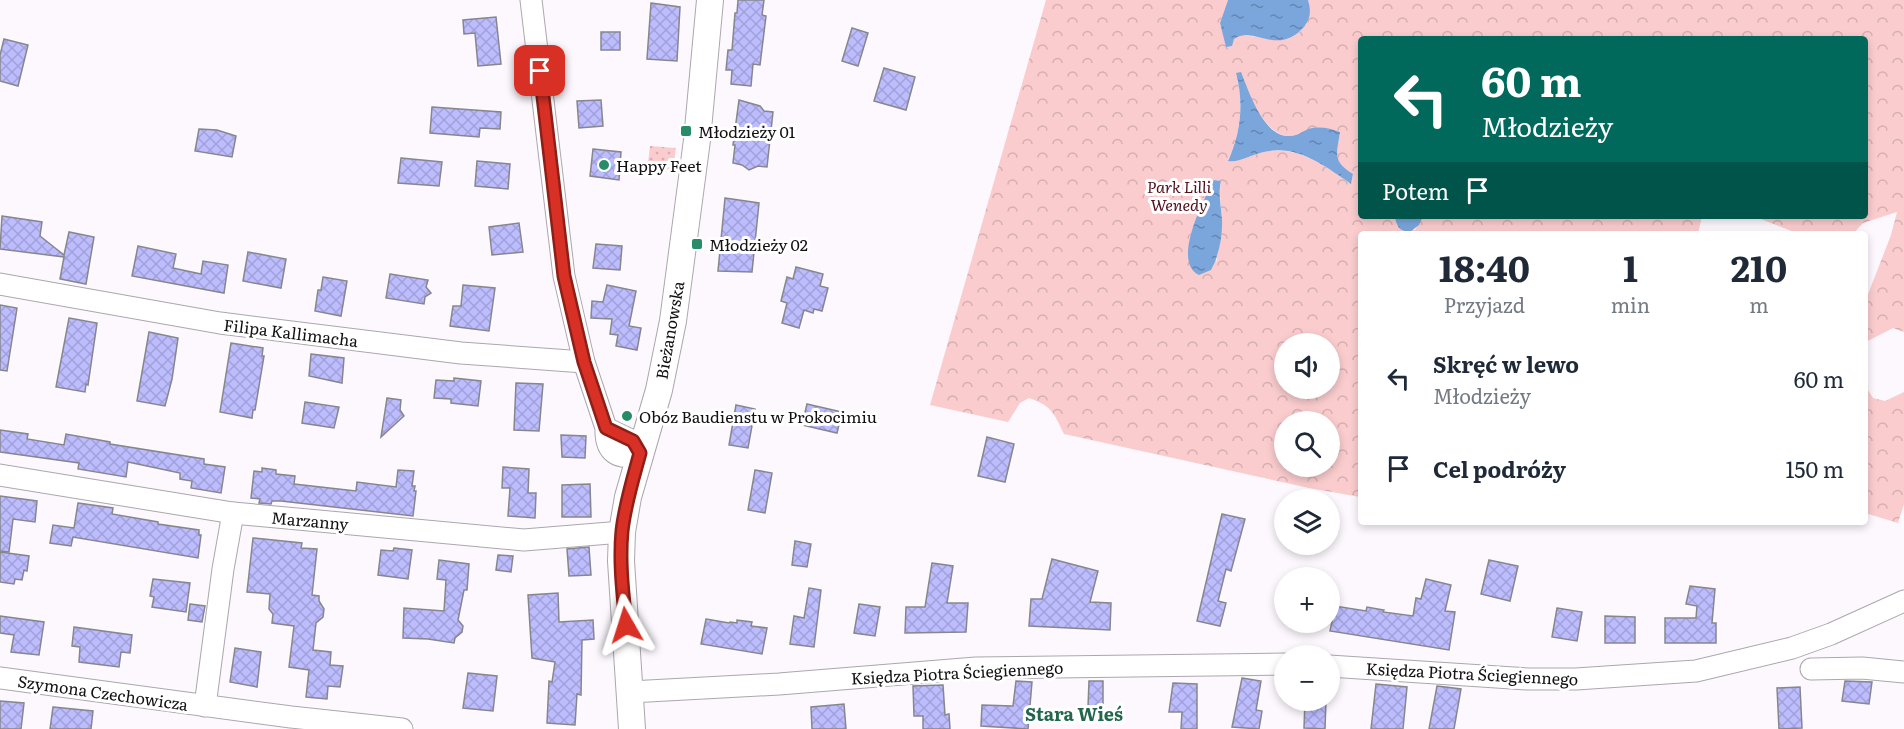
<!DOCTYPE html>
<html lang="pl">
<meta charset="utf-8">
<style>
:root{--surface:#fff;--page:#f6f6f7;--text:#1f2937;--muted:#747a83}
body{margin:0;font-family:Literata,serif;background:var(--page);color:var(--text);height:100vh;display:flex;flex-direction:column;font-size:22px;white-space:nowrap}
*{box-sizing:border-box;margin:0}
p{font-size:20px;color:var(--muted)}
.icon{flex:none;width:33px;height:33px;fill:none;stroke:currentColor;stroke-width:2;stroke-linecap:round;stroke-linejoin:round}
.map{position:relative;flex:1;overflow:hidden}
.drawer{position:absolute;left:1358px;top:231px;width:510px;height:294px;display:flex;flex-direction:column;background:var(--surface);border-radius:6px;box-shadow:0 3px 9px #0003}
.drawer>*{flex:none}
.top-card{position:absolute;left:1358px;top:36px;width:510px;height:183px;border-radius:6px;box-shadow:0 3px 9px #0003;background:#00695c;color:#fff;overflow:hidden}
.fabs{position:absolute;left:1274px;top:333px;display:grid;gap:12px}
.fabs a{display:grid;place-items:center;width:66px;height:66px;border-radius:50%;background:var(--surface);box-shadow:0 3px 9px #0003;font-size:30px}
.pin{position:absolute;display:grid;place-items:center;width:51px;height:51px;color:#fff;margin:-26px;border-radius:12px;box-shadow:0 3px 9px #0006}
.me{position:absolute;width:66px;margin:-33px;rotate:354deg;stroke-linejoin:round;filter:drop-shadow(0 0 4px #0008)}
.turn{display:flex;align-items:center;gap:21px;height:126px;padding:0 24px;font-size:27px}
.turn .icon{width:78px;height:78px;stroke-width:2.5}
.turn b{display:block;font-size:42px;line-height:51px}
.then{display:flex;align-items:center;height:57px;padding:0 24px;background:#0003;gap:12px;font-size:22px}
.eta{display:flex;justify-content:space-evenly;align-items:center;height:102px;text-align:center}
.eta b{font-size:36px;font-weight:700;line-height:42px}
ul{padding:0;list-style:none}
li{display:flex;align-items:center;gap:18px;height:90px;padding:0 24px}
li div{flex:1}
li b{display:block;font-size:22px}
li em{font-style:normal}
.map>svg:first-child{display:block}
.green{fill:url(#green-dots)}
.forest{fill:url(#forest-crowns);fill-rule:evenodd}
.water{fill:url(#water-ripples)}
.building{fill:url(#building-cross-hatch);stroke:#86868c;stroke-width:1.5}
.lines{fill:none;stroke-linecap:round;stroke-linejoin:round}
.minor-casing{stroke:#aba7ad;stroke-width:23}
.tertiary-casing{stroke:#aba7ad;stroke-width:28}
.minor{stroke:#fff;stroke-width:21}
.tertiary{stroke:#fff;stroke-width:26}
.route-casing{stroke:#8d1f18;stroke-width:15}
.route{stroke:#d93025;stroke-width:10}
.poi-dot{fill:#278d69;stroke:#fff;stroke-width:2}
.labels{text-anchor:middle;dominant-baseline:central;stroke-width:6;stroke-linejoin:round;paint-order:stroke}
.poi-label{font-size:16px;fill:#121012;stroke:#fff;text-anchor:start}
.park-label{font-size:16px;font-style:italic;fill:#510e1b;stroke:#fff}
.street-label{font-size:16px;fill:#121012;stroke:#fff}
.neighbourhood-label{font-size:18px;font-weight:bold;fill:#22664d;stroke:#fff}
</style>
<div class="map">
<svg width="1904" height="729" viewBox="0 0 1904 729">
<defs>
<pattern id="green-dots" width="8" height="8" patternUnits="userSpaceOnUse" patternTransform="scale(1.5)"><rect width="8" height="8" fill="#faccce"/><path d="M2 2h.1M6 6h.1" fill="none" stroke="#d5aeb0" stroke-width="1.8" stroke-linecap="round"/></pattern>
<pattern id="forest-crowns" width="20" height="18" patternUnits="userSpaceOnUse" patternTransform="scale(1.5)"><rect width="20" height="18" fill="#faccce"/><path d="M2 6a3 3 0 1 1 6 0M12 15a3 3 0 1 1 6 0" fill="none" stroke="#d5aeb0"/></pattern>
<pattern id="water-ripples" width="26" height="14" patternUnits="userSpaceOnUse" patternTransform="scale(1.5)"><rect width="26" height="14" fill="#7ba6dc"/><path d="M2 4q2-2 4 0t4 0M15 11q2-2 4 0t4 0" fill="none" stroke="#6386b1"/></pattern>
<pattern id="building-cross-hatch" width="8" height="8" patternUnits="userSpaceOnUse" patternTransform="scale(1.5)"><rect width="8" height="8" fill="#bdbcfe"/><path d="M0 0l8 8M0 8l8-8" fill="none" stroke="#a1a1d9"/></pattern>
</defs>
<rect width="100%" height="100%" fill="#fcf8fe"/>
<polygon class="green" points="650,146 676,148 673,169 647,171"/>
<g class="forest">
<path d="M1046,0H1228L1220,23L1227,47L1235,37L1240,36C1255,34 1269,41 1283,40C1303,37 1312,17 1308,0H1904V332L1893,328L1866,342L1865,340V302L1891,235L1897,212L1863,223L1853,234H1799L1753,216H1864V39H1360V216H1395L1397,226L1415,230L1423,216H1702L1698,234H1360V497L1309,488L1064,434C1054,413 1052,406 1029,398L1020,403L1008,422L930,405ZM1236,73C1249,90 1266,144 1296,135C1315,129 1319,125 1340,132C1337,154 1332,161 1353,175L1351,184C1325,166 1297,145 1264,152C1252,154 1240,163 1228,160C1241,132 1244,103 1236,73ZM1214,180L1221,181C1218,198 1223,213 1222,229C1221,240 1218,252 1216,263ZM1284,344H1329V388H1284ZM1284,422H1329V466H1284Z"/>
<polygon points="1865,385 1873,398 1885,401 1904,392 1904,504 1898,523 1865,513"/>
</g>
<g class="water">
<path d="M1228,0H1308C1311,10 1311,18 1304,27C1278,57 1254,25 1234,39L1232,46L1226,47L1220,23Z"/>
<path d="M1241,72C1249,92 1264,138 1290,136C1297,136 1302,132 1308,129C1319,126 1330,128 1340,132C1337,154 1332,161 1353,174L1351,184C1326,167 1297,144 1264,152C1252,154 1240,163 1228,161C1241,132 1244,103 1236,73Z"/>
<path d="M1214,180L1221,181C1218,194 1221,205 1222,219C1223,235 1219,256 1211,270L1199,275C1171,262 1204,199 1214,180Z"/>
<path d="M1395,216H1423L1419,225L1410,232C1399,231 1396,226 1395,216Z"/>
</g>
<g class="building">
<polygon points="738,0 764,0 762,15 766,16 760,65 753,64 751,86 731,84 732,70 726,70 728,50 732,50 735,13 737,13"/>
<polygon points="651,3 680,7 677,61 647,59"/>
<polygon points="496,17 501,64 478,66 475,33 464,34 463,20"/>
<polygon points="852,28 868,33 858,66 842,61"/>
<rect x="601" y="32" width="19" height="18"/>
<polygon points="4,39 28,45 18,86 0,81 0,55"/>
<polygon points="884,68 915,77 906,110 874,101"/>
<polygon points="601,100 603,126 579,128 577,101"/>
<polygon points="739,100 760,106 764,111 773,112 767,167 758,166 749,170 742,165 733,163 735,145 733,145"/>
<polygon points="432,107 501,112 500,129 480,128 479,137 430,133"/>
<polygon points="199,129 217,130 236,136 232,157 195,151"/>
<polygon points="593,149 621,152 619,180 590,176"/>
<polygon points="401,158 442,162 439,186 398,183"/>
<polygon points="477,161 510,164 508,189 475,186"/>
<polygon points="725,198 759,203 752,272 718,271"/>
<polygon points="2,216 42,222 40,236 64,255 69,232 94,237 86,284 60,279 64,257 0,249"/>
<polygon points="519,223 523,252 492,255 489,227"/>
<polygon points="596,244 622,246 620,270 593,268"/>
<polygon points="138,246 176,254 173,268 201,274 203,261 228,265 224,293 132,276"/>
<polygon points="248,252 286,259 281,288 243,281"/>
<polygon points="796,267 823,274 820,286 828,288 822,311 814,309 813,313 804,310 799,328 782,323 787,303 781,301 787,277 793,279"/>
<polygon points="390,274 428,280 426,287 431,293 425,297 424,304 386,298"/>
<polygon points="323,277 347,281 341,316 315,311 318,290 321,290"/>
<polygon points="463,285 495,288 489,331 450,326 453,306 461,306"/>
<polygon points="607,285 636,291 629,326 641,328 637,350 616,346 618,335 610,334 612,319 591,318 592,301 603,302"/>
<polygon points="0,305 17,308 7,371 0,370"/>
<polygon points="69,318 97,323 88,385 86,384 85,392 56,387"/>
<polygon points="149,332 178,338 172,379 165,406 137,401"/>
<polygon points="231,343 263,348 262,356 264,356 255,410 253,410 252,418 220,412"/>
<polygon points="311,354 344,358 342,383 309,376"/>
<polygon points="454,378 481,381 478,406 451,403 451,399 434,398 436,380 454,381"/>
<polygon points="516,383 543,384 539,431 514,430"/>
<polygon points="387,398 401,400 400,410 404,416 381,437"/>
<polygon points="305,402 339,407 334,428 302,423"/>
<polygon points="807,404 842,412 837,433 802,425"/>
<polygon points="736,405 755,409 748,448 729,445"/>
<polygon points="0,430 28,434 27,439 64,445 66,434 110,442 110,444 204,459 204,464 225,467 221,493 191,488 192,481 180,479 180,473 128,462 126,477 78,469 79,463 0,452"/>
<polygon points="561,435 586,436 585,458 562,457"/>
<polygon points="987,437 1014,444 1005,482 978,476"/>
<polygon points="503,467 529,469 528,493 536,493 535,518 508,516 510,488 502,488"/>
<polygon points="262,468 276,470 276,474 295,476 294,484 356,491 357,482 396,487 398,470 414,471 412,486 415,486 414,491 416,491 413,516 281,501 272,501 271,504 259,503 260,499 251,498 254,471 262,472"/>
<polygon points="755,470 772,473 765,513 748,510"/>
<polygon points="590,484 591,517 562,517 562,485"/>
<polygon points="0,496 37,501 35,522 13,519 9,552 0,551"/>
<polygon points="78,503 113,508 112,514 158,522 158,524 199,530 199,535 201,535 198,558 73,537 71,546 50,543 53,525 74,528"/>
<polygon points="1222,514 1245,519 1231,571 1226,569 1218,601 1226,603 1220,626 1197,621"/>
<polygon points="253,538 302,543 301,548 317,549 312,595 319,596 319,601 324,609 323,617 316,623 313,650 331,652 330,665 343,666 340,687 328,686 327,699 306,697 309,670 289,667 294,626 272,623 273,614 269,609 270,594 247,592"/>
<polygon points="795,541 811,544 807,567 792,565"/>
<polygon points="589,547 591,575 569,576 567,549"/>
<polygon points="394,548 412,550 408,579 378,575 381,550 393,551"/>
<polygon points="0,552 29,556 27,571 24,570 22,580 15,579 14,584 0,582"/>
<polygon points="498,555 513,556 511,572 496,570"/>
<polygon points="1052,559 1098,571 1090,602 1111,603 1110,630 1029,626 1031,599 1042,599"/>
<polygon points="439,560 469,564 467,590 464,590 458,620 463,626 462,632 455,638 454,643 428,639 403,638 404,608 444,611 446,580 437,579"/>
<polygon points="1489,560 1518,566 1510,601 1481,594"/>
<polygon points="932,563 953,566 947,603 968,603 966,632 905,633 906,607 925,607"/>
<polygon points="153,579 190,583 186,612 152,607 154,597 150,596"/>
<polygon points="1426,579 1451,585 1445,611 1455,612 1449,650 1330,631 1335,606 1366,611 1367,607 1384,610 1383,612 1413,616 1416,598 1421,599"/>
<polygon points="1690,586 1715,589 1712,623 1716,623 1716,643 1665,643 1665,618 1696,618 1697,606 1686,604"/>
<polygon points="809,588 821,590 814,647 790,644 794,616 804,618"/>
<polygon points="558,593 559,622 593,620 594,639 582,640 581,695 577,694 575,725 547,723 549,681 552,682 555,662 532,658 528,595"/>
<polygon points="190,604 205,606 202,622 188,620"/>
<polygon points="859,604 880,607 875,636 854,633"/>
<polygon points="1557,608 1582,612 1577,641 1552,637"/>
<polygon points="0,616 44,622 39,655 11,652 14,635 0,633"/>
<polygon points="1605,616 1635,617 1635,643 1605,643"/>
<polygon points="706,619 729,623 730,622 737,623 737,620 752,622 751,626 767,628 762,654 701,644"/>
<polygon points="74,627 132,635 130,653 121,652 119,667 79,662 80,647 72,646"/>
<polygon points="235,648 261,652 257,687 230,682"/>
<polygon points="468,673 497,676 493,711 463,708"/>
<polygon points="1242,678 1261,681 1256,710 1262,711 1259,729 1232,727"/>
<polygon points="1016,681 1032,682 1028,729 981,726 982,705 1013,706"/>
<polygon points="1089,681 1103,681 1103,707 1088,707"/>
<polygon points="1845,681 1872,682 1869,704 1842,701"/>
<polygon points="1173,683 1197,684 1197,729 1181,729 1182,712 1169,712"/>
<polygon points="1376,684 1407,687 1403,729 1371,729"/>
<polygon points="943,685 945,715 949,714 950,729 923,729 923,716 914,716 913,686"/>
<polygon points="1437,686 1461,689 1454,729 1429,729"/>
<polygon points="1800,687 1802,728 1779,729 1777,688"/>
<polygon points="1305,700 1326,700 1325,729 1304,728"/>
<polygon points="0,701 24,703 21,729 0,729"/>
<polygon points="844,704 846,729 812,729 811,707"/>
<polygon points="53,707 93,711 91,729 50,729"/>
</g>
<g class="lines">
<g class="minor-casing">
<g id="minor">
<path d="M531,0L564,276L584,362L606,428C605,452 618,462 641,453L633,441L606,428"/>
<polyline points="0,284 220,323 461,353 584,362"/>
<polyline points="0,475 233,513 524,540 622,532"/>
<polyline points="1329,666 1528,679 1576,679 1696,671 1792,648 1831,634 1904,601"/>
<polyline points="1811,669 1862,668 1904,672"/>
<polyline points="0,678 291,717 402,729"/>
<polyline points="630,692 779,684 976,668 1284,664"/>
<polyline points="205,706 223,569 233,513"/>
</g>
</g>
<g class="tertiary-casing">
<polyline id="tertiary" points="632,729 621,561 622,532 628,497 659,390 673,321 697,140 710,0"/>
</g>
<use href="#minor" class="minor"/>
<use href="#tertiary" class="tertiary"/>
</g>
<g class="lines">
<g class="route-casing">
<path id="route" d="M540,71L564,276L584,362L606,428L633,441L640,453C633,479 625,504 622,531C619,562 623,594 626,625"/>
</g>
<use href="#route" class="route"/>
</g>
<g class="poi-dot">
<rect x="680" y="125" width="12" height="12" rx="3"/>
<circle cx="604" cy="165" r="6"/>
<rect x="691" y="238" width="12" height="12" rx="3"/>
<circle cx="627" cy="416" r="6"/>
</g>
<g class="labels">
<g class="poi-label">
<text x="698" y="131">Młodzieży 01</text>
<text x="616" y="165">Happy Feet</text>
<text x="709" y="244">Młodzieży 02</text>
<text x="639" y="416">Obóz Baudienstu w Prokocimiu</text>
</g>
<g class="park-label">
<text x="1179" y="186">Park Lilli<tspan x="1179" dy="18">Wenedy</tspan></text>
</g>
<g class="street-label">
<text transform="translate(669 330) rotate(-80)">Bieżanowska</text>
<text transform="translate(291 332) rotate(7)">Filipa Kallimacha</text>
<text transform="translate(310 520) rotate(5)">Marzanny</text>
<text transform="translate(957 672) rotate(-3)">Księdza Piotra Ściegiennego</text>
<text transform="translate(1472 673) rotate(3)">Księdza Piotra Ściegiennego</text>
<text transform="translate(103 692) rotate(8)">Szymona Czechowicza</text>
</g>
<g class="neighbourhood-label">
<text x="1074" y="713">Stara Wieś</text>
</g>
</g>
</svg>
<div class="fabs">
<a><svg class="icon" aria-label="sound" viewBox="0 0 24 24"><path d="M4 9h4l5-4v14l-5-4H4zM17 9q2 3 0 6"/></svg></a>
<a><svg class="icon" aria-label="search" viewBox="0 0 24 24"><circle cx="10" cy="10" r="6"/><path d="M15 15l6 6"/></svg></a>
<a><svg class="icon" aria-label="layers" viewBox="0 0 24 24"><path d="M12 4l9 5-9 5-9-5zM3 14l9 5 9-5"/></svg></a>
<a>+</a>
<a>−</a>
</div>
<div class="pin" style="left:540px;top:71px;background:#d93025"><svg class="icon" aria-label="arrive" viewBox="0 0 24 24"><path d="M6 21V4h12l-3 4 3 4H6"/></svg></div>
<svg class="me" style="left:626px;top:625px" viewBox="-20 -20 40 40"><path d="M0-17L14 15 0 8-14 15z" fill="#d93025" stroke="#fff" stroke-width="4"/></svg>
<div class="top-card">
<div class="turn"><svg class="icon" aria-label="left" viewBox="0 0 24 24"><path d="M17 20v-9H6M10 6l-5 5 5 5"/></svg><div><b>60 m</b>Młodzieży</div></div>
<div class="then">Potem<svg class="icon" aria-label="arrive" viewBox="0 0 24 24"><path d="M6 21V4h12l-3 4 3 4H6"/></svg></div>
</div>
<section class="drawer">
<div class="eta">
<div><b>18:40</b><p>Przyjazd</p></div>
<div><b>1</b><p>min</p></div>
<div><b>210</b><p>m</p></div>
</div>
<ul>
<li><svg class="icon" aria-label="left" viewBox="0 0 24 24"><path d="M17 20v-9H6M10 6l-5 5 5 5"/></svg><div><b>Skręć w lewo</b><p>Młodzieży</p></div><em>60 m</em></li>
<li><svg class="icon" aria-label="arrive" viewBox="0 0 24 24"><path d="M6 21V4h12l-3 4 3 4H6"/></svg><div><b>Cel podróży</b></div><em>150 m</em></li>
</ul>
</section>
</div>
